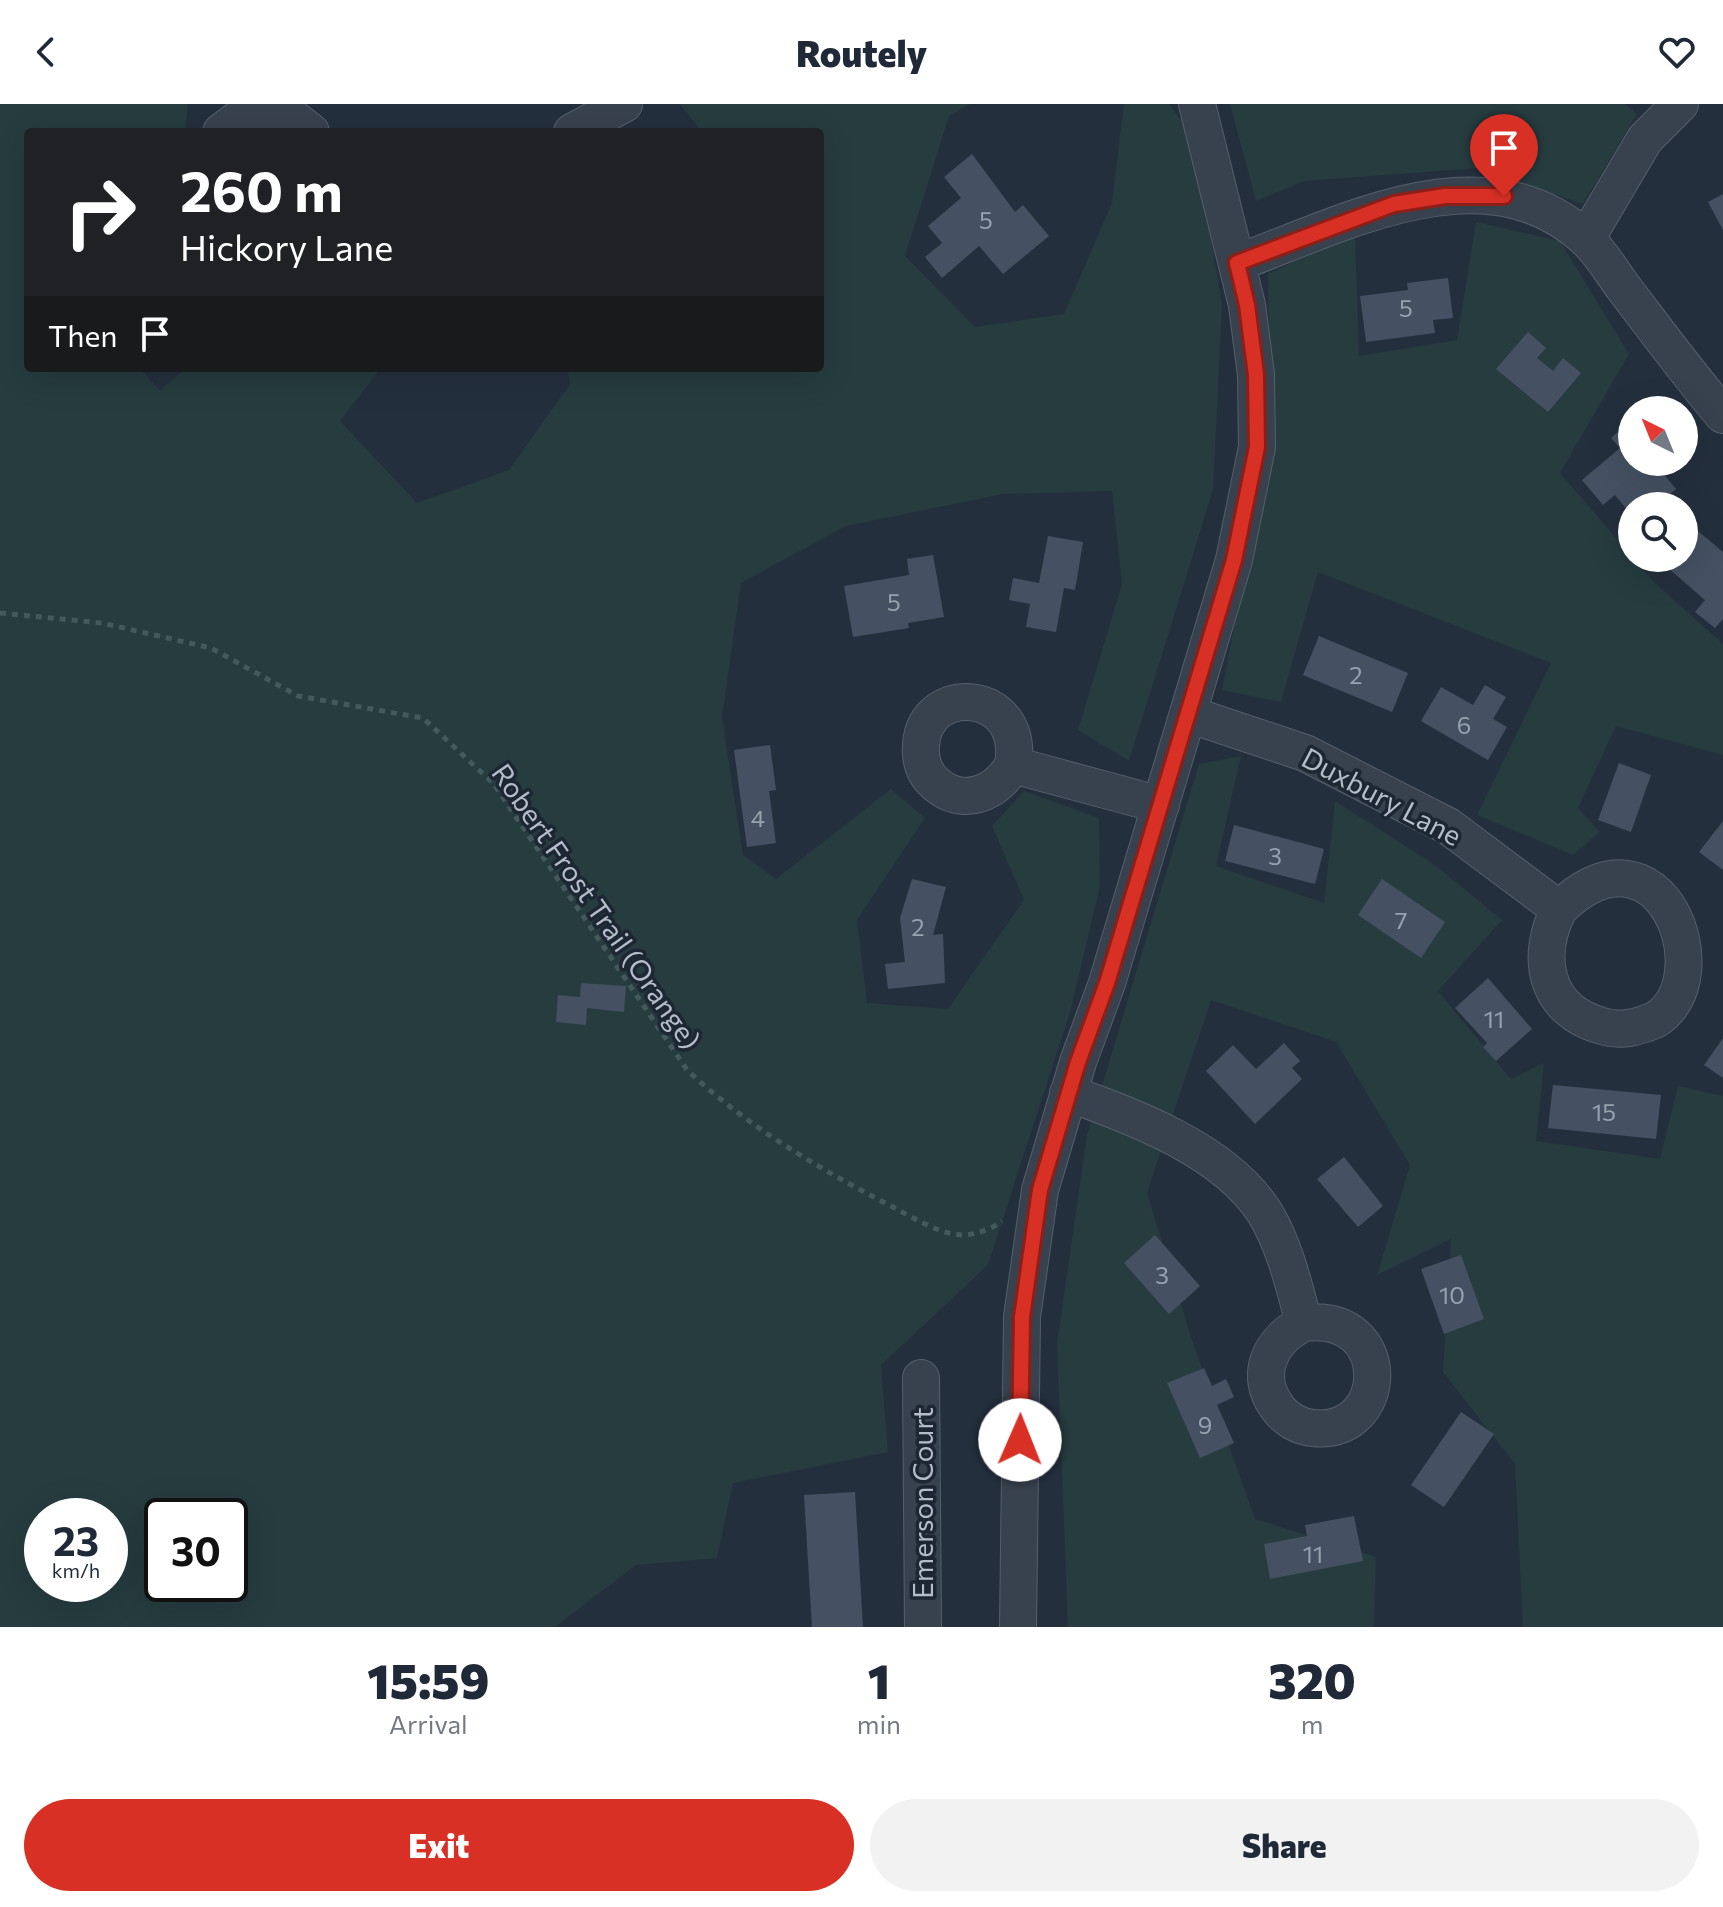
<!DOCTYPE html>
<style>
:root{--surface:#fff;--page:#f2f2f3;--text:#1f2937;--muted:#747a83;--accent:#d93025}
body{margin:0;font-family:Commissioner,sans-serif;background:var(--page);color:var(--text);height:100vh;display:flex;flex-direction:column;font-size:30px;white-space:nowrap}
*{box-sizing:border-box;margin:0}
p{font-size:26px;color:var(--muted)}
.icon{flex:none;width:44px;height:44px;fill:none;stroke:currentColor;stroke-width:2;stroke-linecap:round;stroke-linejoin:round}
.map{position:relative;height:1523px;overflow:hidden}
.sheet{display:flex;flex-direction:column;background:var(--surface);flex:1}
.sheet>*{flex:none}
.banner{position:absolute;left:24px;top:24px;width:800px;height:244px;border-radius:8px;box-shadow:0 8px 32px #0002;background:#202124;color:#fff;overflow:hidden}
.needle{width:52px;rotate:317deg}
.buttons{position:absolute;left:1618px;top:292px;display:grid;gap:16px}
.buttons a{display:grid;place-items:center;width:80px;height:80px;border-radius:50%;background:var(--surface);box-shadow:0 8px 32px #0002;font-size:40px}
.speed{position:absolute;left:24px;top:1394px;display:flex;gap:16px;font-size:40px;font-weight:700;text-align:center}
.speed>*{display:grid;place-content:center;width:104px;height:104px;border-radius:50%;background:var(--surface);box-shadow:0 8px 32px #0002;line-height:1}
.speed small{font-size:20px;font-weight:400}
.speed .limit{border:4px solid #111;border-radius:12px;background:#fff;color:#111}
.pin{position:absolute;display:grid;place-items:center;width:68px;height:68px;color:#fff;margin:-82px -34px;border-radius:50% 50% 50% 0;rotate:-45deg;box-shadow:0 0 8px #0007}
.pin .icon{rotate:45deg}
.me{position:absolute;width:88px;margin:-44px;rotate:1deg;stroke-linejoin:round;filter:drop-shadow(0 0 6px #0008)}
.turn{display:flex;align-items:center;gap:28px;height:168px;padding:0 24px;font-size:36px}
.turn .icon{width:104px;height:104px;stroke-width:2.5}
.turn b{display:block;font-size:56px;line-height:68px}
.then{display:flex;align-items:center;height:76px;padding:0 24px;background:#0003;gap:16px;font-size:30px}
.eta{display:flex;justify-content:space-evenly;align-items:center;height:136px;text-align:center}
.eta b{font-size:48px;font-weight:800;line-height:56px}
.button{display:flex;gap:16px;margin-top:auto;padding:16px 24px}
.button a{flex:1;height:92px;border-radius:48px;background:var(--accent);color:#fff;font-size:32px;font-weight:800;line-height:92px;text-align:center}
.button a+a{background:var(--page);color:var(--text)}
header{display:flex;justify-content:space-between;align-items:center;height:104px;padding:0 24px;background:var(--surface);font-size:36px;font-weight:800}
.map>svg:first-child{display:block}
.green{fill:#263c3f;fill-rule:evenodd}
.building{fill:#455162}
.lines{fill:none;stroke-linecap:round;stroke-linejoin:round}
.street-casing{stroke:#565f6c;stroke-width:38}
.path{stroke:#44595c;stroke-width:5;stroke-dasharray:6 6;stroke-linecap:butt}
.street{stroke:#38414e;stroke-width:36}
.route-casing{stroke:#8d1f18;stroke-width:20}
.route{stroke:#d93025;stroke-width:14}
.labels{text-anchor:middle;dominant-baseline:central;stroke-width:7;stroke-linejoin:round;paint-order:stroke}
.number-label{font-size:24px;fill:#98a1af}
.street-label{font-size:28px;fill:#b4bcc9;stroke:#1d2633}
</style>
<header><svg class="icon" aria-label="back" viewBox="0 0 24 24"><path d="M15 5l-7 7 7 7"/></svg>Routely<svg class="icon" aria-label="heart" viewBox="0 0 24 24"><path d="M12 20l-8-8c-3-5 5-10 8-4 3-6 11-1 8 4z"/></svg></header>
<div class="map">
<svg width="1723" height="1523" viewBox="0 0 1723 1523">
<rect width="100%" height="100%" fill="#242f3e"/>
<g class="green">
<path d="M0,0H188L185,28H28V264H139L160,286L187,264H381L340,317L417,399L509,366L570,280L567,264H820V28H702L680,0H970L949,12L905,152L975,223L1064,210L1112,99L1124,0H1169L1194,34L1222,200L1213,386L1129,657L1078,626L1122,480L1112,387L1003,390L846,422L741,479L722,613L743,751L776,775L891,685L925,714L857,816L867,899L948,905L1024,796L992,722L1024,687L1099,714L1100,782L1071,905L988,1161L881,1261L888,1348L733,1379L717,1454L636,1461L555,1523H0ZM42,1412H110V1480H42ZM162,1412H230V1480H162Z"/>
<polygon points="1230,0 1625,0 1637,10 1583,100 1478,64 1304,77 1256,97"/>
<polygon points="1476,118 1560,137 1629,250 1560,369 1654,478 1723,540 1723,651 1616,622 1578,704 1600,728 1573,751 1477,711 1551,559 1318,468 1281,598 1222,586 1270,335 1268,170 1355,129 1359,252 1457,236"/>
<polygon points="1241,652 1216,762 1324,799 1335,697 1435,761 1502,816 1438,887 1511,975 1544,959 1536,1037 1660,1055 1678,982 1723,992 1723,1523 1523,1523 1515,1360 1443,1268 1451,1135 1377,1171 1410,1061 1336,938 1211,896 1147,1089 1193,1239 1255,1415 1376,1453 1374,1523 1068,1523 1057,1240 1087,1031 1199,660"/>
</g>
<g class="building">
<polygon points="972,50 1015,108 1023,101 1049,132 1003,170 979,142 942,174 925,153 942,139 928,122 961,94 944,73"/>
<polygon points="1723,90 1723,126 1708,98"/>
<polygon points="1448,174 1453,214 1433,216 1435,229 1366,238 1360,192 1408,186 1407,179"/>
<polygon points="1528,228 1546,244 1537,254 1553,267 1563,254 1581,269 1548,308 1496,265"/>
<polygon points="1630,317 1632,358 1654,358 1676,385 1656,402 1632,402 1632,412 1615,391 1603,401 1582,376 1620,344 1611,334"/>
<polygon points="1699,428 1723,448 1723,515 1715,524 1695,508 1705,496 1668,464 1676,454 1684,454 1684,445"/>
<polygon points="1048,432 1083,438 1075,486 1064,484 1056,528 1026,523 1030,500 1009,496 1013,474 1039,479"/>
<polygon points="933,451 944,513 908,519 909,524 853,533 844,482 909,471 907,455"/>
<polygon points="1319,532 1408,569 1392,608 1303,571"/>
<polygon points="1485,581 1506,593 1493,615 1507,623 1488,656 1421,617 1441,583 1473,601"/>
<polygon points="770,641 776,686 769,687 776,739 747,743 734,646"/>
<polygon points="1619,659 1651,671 1631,728 1598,716"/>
<polygon points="1723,717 1723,766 1699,748"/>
<polygon points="1234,721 1324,745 1315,780 1225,757"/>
<polygon points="912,775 946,783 933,831 943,830 945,879 888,885 885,860 905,858 900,814"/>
<polygon points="1382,775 1445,818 1421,854 1358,811"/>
<polygon points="1488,874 1532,925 1496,957 1483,943 1487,939 1455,904"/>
<polygon points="581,879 626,882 624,908 587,904 586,921 556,918 558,891 580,893"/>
<polygon points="1723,934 1723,974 1704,961"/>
<polygon points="1284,939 1300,957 1292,964 1302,975 1255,1020 1206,967 1233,941 1256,965"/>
<polygon points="1553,981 1661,991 1656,1035 1548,1024"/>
<polygon points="1344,1053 1383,1102 1358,1123 1317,1075"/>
<polygon points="1155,1131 1200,1182 1169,1210 1124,1159"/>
<polygon points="1461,1151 1484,1215 1444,1230 1421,1165"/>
<polygon points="1204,1264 1212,1282 1226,1275 1234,1293 1217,1301 1234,1339 1200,1354 1167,1279"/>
<polygon points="1461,1308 1494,1330 1444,1403 1411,1381"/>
<polygon points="855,1388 863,1523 812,1523 804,1391"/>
<polygon points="1354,1412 1363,1457 1270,1475 1264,1440 1307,1432 1305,1421"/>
</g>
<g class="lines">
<g class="street-casing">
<g id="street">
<polyline points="221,28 250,6 284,7 311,28"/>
<polyline points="572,28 624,0"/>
<polyline points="1586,135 1645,35 1680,0"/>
<path d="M1237,159C1343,120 1485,43 1585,134C1601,148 1613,170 1626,187C1658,229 1689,271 1723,311"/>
<path d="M1188,610L1305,649L1448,722L1559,805C1535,853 1544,906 1602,922C1621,928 1638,923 1655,916C1723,875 1661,706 1559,805"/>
<path d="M1013,661C997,689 963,704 936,680C924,670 920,656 921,641C925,577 1026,585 1013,661L1161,701"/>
<path d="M1068,989C1134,1013 1225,1046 1265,1109C1285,1142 1294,1182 1304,1219C1271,1235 1253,1270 1277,1303C1285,1315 1300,1323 1313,1324C1391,1332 1396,1208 1304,1219"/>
<polyline points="921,1274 923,1523"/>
<polyline points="1018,1523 1022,1213 1040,1086 1078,958 1107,879 1234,456 1257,343 1256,271 1247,201 1197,0"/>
</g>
</g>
<path class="path" d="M0,509L102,519L211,544L298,592L423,614L493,679L687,966C747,1022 816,1063 889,1101C911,1112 937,1130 962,1131C975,1131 992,1125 1002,1117"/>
<use href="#street" class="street"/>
</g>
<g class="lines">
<g class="route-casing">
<polyline id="route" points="1020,1336 1022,1213 1040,1086 1078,958 1107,879 1234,456 1257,343 1256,271 1247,201 1237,159 1394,100 1445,92 1504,92"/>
</g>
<use href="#route" class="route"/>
</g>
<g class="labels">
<g class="number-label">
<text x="986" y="115">5</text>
<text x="1406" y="203">5</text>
<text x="894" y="497">5</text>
<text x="1356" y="570">2</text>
<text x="1464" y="620">6</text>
<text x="758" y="713">4</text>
<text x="1275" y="751">3</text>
<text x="1401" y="815">7</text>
<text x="918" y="822">2</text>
<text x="1494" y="914">11</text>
<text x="1604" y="1007">15</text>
<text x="1162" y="1170">3</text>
<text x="1452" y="1190">10</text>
<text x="1205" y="1320">9</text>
<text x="1313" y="1449">11</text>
</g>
<g class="street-label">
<text transform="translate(1382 692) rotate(28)">Duxbury Lane</text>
<text transform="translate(597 802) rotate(55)">Robert Frost Trail (Orange)</text>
<text transform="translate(922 1399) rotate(-90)">Emerson Court</text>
</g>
</g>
</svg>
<div class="buttons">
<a><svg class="needle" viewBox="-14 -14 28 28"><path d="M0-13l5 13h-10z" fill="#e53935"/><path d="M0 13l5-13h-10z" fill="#747a83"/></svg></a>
<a><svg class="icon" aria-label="search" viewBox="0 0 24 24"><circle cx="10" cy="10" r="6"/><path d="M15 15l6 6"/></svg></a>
</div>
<div class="speed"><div>23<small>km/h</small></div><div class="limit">30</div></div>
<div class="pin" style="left:1504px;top:92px;background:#d93025"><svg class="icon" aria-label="arrive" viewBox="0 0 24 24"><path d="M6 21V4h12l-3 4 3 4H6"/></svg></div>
<svg class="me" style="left:1020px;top:1336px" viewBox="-20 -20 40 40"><circle r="19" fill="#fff"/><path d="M0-13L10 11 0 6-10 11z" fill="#d93025"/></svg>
<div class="banner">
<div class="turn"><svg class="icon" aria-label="right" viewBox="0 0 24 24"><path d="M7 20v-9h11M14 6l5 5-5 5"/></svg><div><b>260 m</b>Hickory Lane</div></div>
<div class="then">Then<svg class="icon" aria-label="arrive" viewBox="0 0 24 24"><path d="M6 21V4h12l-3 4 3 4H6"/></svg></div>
</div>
</div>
<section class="sheet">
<div class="eta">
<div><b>15:59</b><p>Arrival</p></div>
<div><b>1</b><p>min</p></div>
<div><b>320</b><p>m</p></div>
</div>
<div class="button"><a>Exit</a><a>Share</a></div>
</section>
